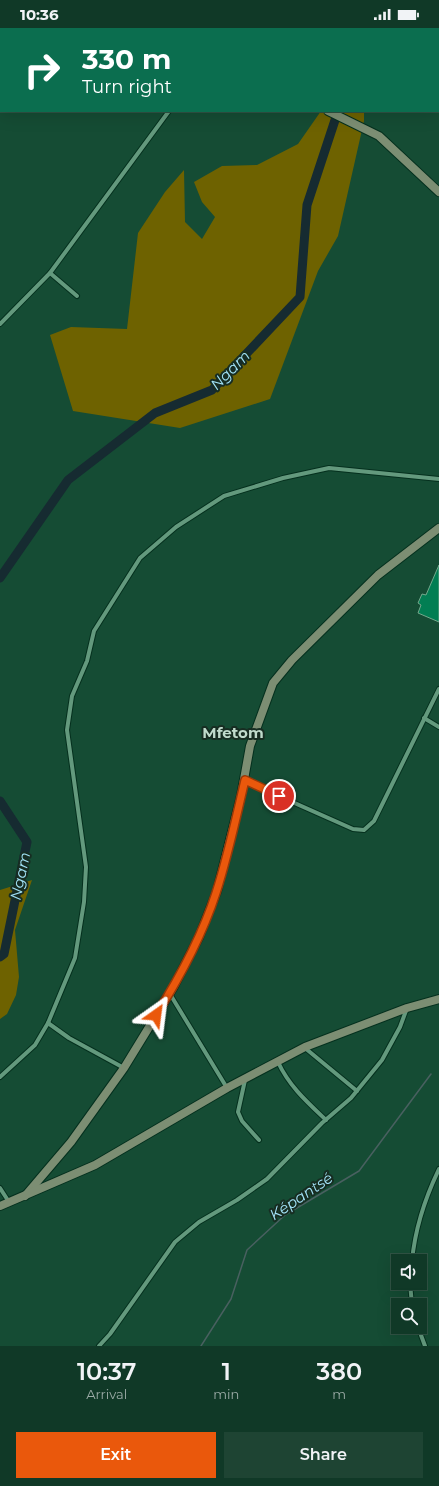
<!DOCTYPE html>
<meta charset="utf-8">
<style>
:root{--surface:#103927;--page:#1e4433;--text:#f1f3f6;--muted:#9caca7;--line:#305344;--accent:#ea580c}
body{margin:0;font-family:Montserrat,sans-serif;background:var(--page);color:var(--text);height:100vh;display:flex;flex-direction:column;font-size:15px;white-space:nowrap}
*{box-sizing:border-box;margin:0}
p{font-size:13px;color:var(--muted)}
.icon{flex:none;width:22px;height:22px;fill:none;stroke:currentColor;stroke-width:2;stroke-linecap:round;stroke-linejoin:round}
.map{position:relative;height:1318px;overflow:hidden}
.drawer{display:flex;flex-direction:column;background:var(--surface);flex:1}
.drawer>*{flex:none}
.hud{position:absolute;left:0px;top:0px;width:439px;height:84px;box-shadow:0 4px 16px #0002,0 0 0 1px var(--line);background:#0b6e4f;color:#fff;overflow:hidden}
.tools{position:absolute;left:391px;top:1226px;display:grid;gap:8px}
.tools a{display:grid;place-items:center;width:36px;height:36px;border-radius:0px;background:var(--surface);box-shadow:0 4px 16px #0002,0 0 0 1px var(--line);font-size:20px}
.pin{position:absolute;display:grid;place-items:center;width:34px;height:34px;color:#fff;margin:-17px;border:2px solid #fff;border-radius:50%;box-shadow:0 1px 4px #0007}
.me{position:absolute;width:44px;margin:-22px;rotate:31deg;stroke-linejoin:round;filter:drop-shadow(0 0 3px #0008)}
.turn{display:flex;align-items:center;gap:14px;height:84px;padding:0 16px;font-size:18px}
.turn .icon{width:52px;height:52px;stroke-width:2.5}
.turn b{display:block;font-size:28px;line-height:34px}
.eta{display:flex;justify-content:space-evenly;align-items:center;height:68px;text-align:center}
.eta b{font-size:24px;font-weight:600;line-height:28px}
.cta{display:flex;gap:8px;margin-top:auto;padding:8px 16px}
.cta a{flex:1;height:46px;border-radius:0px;background:var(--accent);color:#fff;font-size:16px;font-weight:600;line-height:46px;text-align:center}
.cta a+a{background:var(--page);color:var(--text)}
.status{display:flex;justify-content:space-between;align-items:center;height:28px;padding:0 20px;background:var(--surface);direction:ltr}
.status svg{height:11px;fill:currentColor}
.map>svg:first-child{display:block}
.green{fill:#6e6200}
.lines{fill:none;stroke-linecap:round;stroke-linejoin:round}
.stream{stroke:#496060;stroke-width:1.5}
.river{stroke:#162b31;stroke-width:9}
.building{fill:#027e53;stroke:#73a98d}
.street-casing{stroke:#05301e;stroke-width:6}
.secondary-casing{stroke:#05301e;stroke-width:10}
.street{stroke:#63997d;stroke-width:4}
.secondary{stroke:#7c8e73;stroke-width:8}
.route-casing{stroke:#983908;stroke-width:10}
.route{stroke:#ea580c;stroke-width:7}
.labels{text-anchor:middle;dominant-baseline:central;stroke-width:4;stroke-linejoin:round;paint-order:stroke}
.water-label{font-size:15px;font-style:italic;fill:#a2e2f7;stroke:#172d22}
.neighbourhood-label{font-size:15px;font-weight:bold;fill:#c0dbcc;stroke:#172d22}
</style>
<div class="status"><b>10:36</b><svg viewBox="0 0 49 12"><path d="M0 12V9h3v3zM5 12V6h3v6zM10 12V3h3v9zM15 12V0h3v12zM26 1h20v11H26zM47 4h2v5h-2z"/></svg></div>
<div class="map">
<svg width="439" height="1318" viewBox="0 0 439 1318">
<rect width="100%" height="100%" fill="#154c34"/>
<g class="green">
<polygon points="321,83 364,83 364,93 338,208 318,243 270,371 180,400 73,383 50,307 71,299 127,301 138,205 165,164 184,142 185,194 202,211 215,189 202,174 194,154 222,138 257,137 298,116"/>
<polygon points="32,852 15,902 19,949 16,967 7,986 0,991 0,862"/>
</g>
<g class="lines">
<polyline class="stream" points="201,1318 231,1271 247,1222 285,1187 359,1143 431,1046"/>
<g class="river">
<polyline points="365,1 365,0"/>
<polyline points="0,550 68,452 155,385 212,362 300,269 307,177 338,83"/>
<polyline points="0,773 27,814 4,926 0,929"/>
</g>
</g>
<polygon class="building" points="439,537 439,594 418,585 421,577 418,575 422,566 426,567"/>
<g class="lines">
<g class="street-casing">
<g id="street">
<polyline points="238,1 238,0"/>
<polyline points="50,245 77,268"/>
<polyline points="0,296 50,245 169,83"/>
<polyline points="424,690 439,699"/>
<polyline points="245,753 353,801 364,802 374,793 439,661"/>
<polyline points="170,966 227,1060"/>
<polyline points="48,995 69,1010 124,1040"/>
<polyline points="305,1020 357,1063"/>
<path d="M278,1034C289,1058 307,1074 326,1092"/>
<polyline points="0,1049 35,1017 48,995 75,930 84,874 86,839 67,702 72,668 87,633 94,603 140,530 176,499 224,468 283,450 329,440 439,451"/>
<polyline points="245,1052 238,1084 242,1093 259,1112"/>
<polyline points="0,1160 9,1174"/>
<path d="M412,1233C415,1201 425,1170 439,1141"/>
<polyline points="410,1255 412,1277"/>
<polyline points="418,1299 425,1318"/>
<polyline points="99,1318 110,1306 175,1214 199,1194 237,1172 267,1151 322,1095 351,1070 382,1032 400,999 407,980"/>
</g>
</g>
<g class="secondary-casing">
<g id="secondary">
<polyline points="0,37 1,37"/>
<polyline points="328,83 379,108 439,164"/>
<polyline points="25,1168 71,1114 124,1040 173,960 199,909 217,863 241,768 250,718 273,655 292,632 378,547 439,500"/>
<polyline points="0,1178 95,1137 227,1060 305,1019 407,980 439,971"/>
</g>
</g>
<use href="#street" class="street"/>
<use href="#secondary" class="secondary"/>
</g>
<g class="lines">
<g class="route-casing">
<path id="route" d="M156,987C180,949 202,908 216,865C228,828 236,790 245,752L279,768"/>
</g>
<use href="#route" class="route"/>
</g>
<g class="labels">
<g class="water-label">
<text transform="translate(230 342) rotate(-45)">Ngam</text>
<text transform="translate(20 848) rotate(-78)">Ngam</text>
<text transform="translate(301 1168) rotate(-34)">Képantsé</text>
</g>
<g class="neighbourhood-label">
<text x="233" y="704">Mfetom</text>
</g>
</g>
</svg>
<div class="tools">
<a><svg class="icon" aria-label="sound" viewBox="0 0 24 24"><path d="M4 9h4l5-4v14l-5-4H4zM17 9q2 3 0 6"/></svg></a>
<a><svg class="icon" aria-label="search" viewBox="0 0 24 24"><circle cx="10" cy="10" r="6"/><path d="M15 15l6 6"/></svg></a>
</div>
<div class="pin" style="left:279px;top:768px;background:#d93025"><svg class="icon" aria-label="arrive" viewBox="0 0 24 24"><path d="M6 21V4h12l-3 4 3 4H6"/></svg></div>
<svg class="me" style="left:156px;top:987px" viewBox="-20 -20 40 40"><path d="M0-17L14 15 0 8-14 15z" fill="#ea580c" stroke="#fff" stroke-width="4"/></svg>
<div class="hud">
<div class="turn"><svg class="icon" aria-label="right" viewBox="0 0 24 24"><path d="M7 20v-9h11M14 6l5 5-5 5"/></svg><div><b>330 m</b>Turn right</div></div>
</div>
</div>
<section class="drawer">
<div class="eta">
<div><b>10:37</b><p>Arrival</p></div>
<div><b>1</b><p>min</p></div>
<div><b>380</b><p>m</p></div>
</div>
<div class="cta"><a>Exit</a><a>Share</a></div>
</section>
